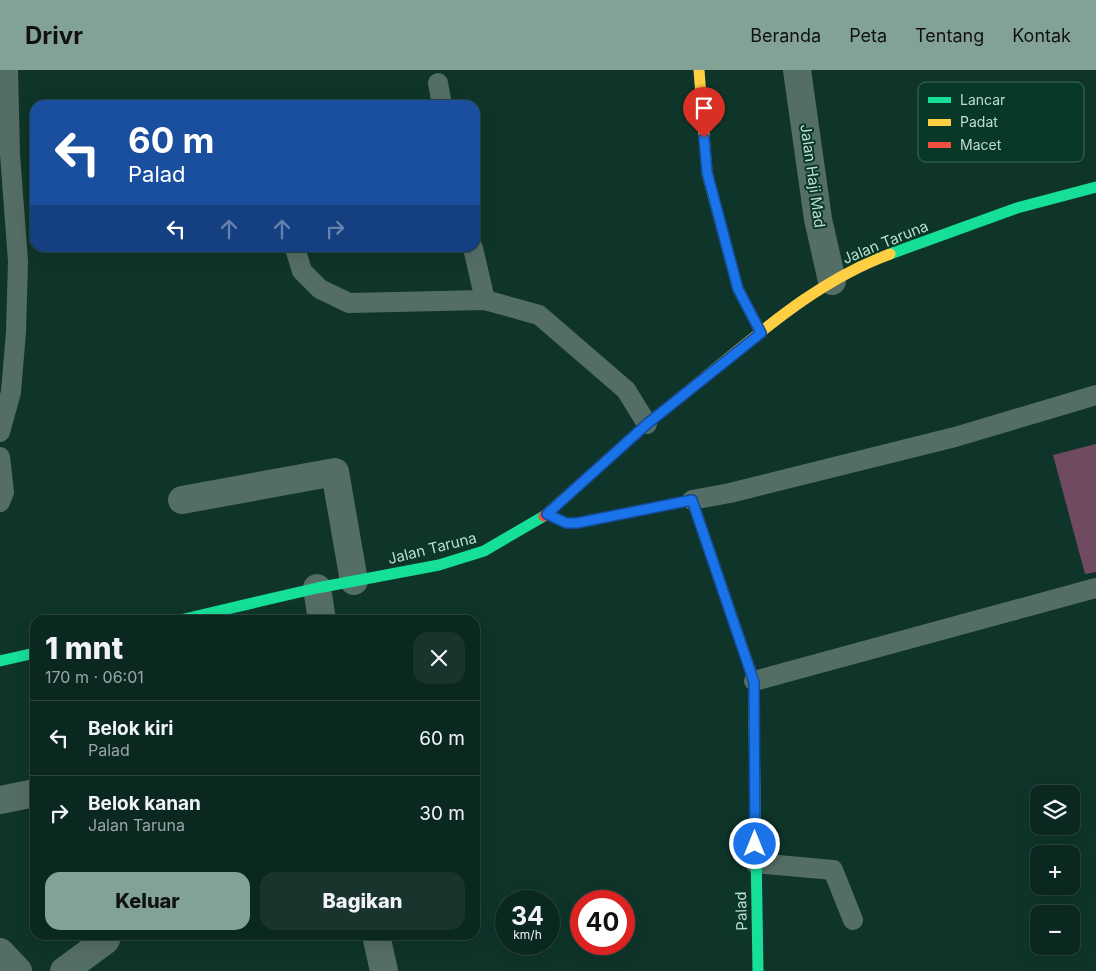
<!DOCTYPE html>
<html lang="id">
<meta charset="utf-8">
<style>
:root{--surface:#0b2820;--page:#19342d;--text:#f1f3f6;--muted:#9aa6a5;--line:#2b443e;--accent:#82a295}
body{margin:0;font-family:Inter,sans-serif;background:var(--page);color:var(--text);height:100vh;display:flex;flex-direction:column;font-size:19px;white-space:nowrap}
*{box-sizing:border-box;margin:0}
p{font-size:16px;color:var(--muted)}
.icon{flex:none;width:28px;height:28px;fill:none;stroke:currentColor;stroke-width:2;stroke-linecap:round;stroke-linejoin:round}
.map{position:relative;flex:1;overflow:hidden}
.sheet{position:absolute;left:30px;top:545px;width:450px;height:325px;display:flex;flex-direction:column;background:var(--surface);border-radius:15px;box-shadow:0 5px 20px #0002,0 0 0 1px var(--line)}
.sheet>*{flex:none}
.top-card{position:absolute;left:30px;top:30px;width:450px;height:152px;border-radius:15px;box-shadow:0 5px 20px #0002,0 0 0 1px var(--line);background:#1a4fa0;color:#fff;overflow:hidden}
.controls{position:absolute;left:1030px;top:715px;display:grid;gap:10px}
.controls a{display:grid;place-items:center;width:50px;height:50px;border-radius:10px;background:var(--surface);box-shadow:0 5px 20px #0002,0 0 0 1px var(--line);font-size:25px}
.speed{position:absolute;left:495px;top:820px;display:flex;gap:10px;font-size:25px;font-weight:700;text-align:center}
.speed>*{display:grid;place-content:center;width:65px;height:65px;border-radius:50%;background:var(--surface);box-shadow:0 5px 20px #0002,0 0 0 1px var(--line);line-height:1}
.speed small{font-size:12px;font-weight:400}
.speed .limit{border:8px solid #d22;background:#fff;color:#111}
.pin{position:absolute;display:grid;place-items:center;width:42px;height:42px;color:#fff;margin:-51px -21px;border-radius:50% 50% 50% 0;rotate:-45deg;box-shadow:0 0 5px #0007}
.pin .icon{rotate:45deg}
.me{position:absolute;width:55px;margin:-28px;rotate:0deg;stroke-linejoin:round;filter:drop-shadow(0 0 4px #0008)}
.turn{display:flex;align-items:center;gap:18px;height:105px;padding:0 15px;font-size:22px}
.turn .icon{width:65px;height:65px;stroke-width:2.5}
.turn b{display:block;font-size:35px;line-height:42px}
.lanes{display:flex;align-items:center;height:48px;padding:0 15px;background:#0003;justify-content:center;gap:25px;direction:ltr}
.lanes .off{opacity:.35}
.round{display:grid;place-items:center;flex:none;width:52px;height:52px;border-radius:15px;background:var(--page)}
.overview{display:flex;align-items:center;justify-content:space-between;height:85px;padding:0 15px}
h1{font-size:30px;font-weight:800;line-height:38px}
.button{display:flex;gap:10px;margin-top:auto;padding:10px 15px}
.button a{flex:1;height:58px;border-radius:15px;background:var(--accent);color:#111;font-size:20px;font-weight:800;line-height:58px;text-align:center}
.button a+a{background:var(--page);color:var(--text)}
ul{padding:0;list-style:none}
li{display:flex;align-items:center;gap:15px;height:75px;padding:0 15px;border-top:1px solid var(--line)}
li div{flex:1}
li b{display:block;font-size:19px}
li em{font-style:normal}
header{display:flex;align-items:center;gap:30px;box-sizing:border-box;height:70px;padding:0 25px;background:var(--accent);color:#111}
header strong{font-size:24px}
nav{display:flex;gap:28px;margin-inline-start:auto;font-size:18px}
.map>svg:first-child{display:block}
.green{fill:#704a60}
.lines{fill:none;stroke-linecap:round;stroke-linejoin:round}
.lane{stroke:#556e65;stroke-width:20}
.street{stroke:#556e65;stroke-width:28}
.fast{stroke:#16e098;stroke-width:11}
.slow{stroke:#ffcf43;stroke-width:11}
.jam{stroke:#f24e42;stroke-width:11}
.route-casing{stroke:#114b97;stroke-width:12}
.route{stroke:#1a73e8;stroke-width:9}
.labels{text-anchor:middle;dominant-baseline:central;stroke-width:4;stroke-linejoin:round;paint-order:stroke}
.street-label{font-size:15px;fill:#c0ddcf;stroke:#083828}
.key{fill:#083828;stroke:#3f6a5a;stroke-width:1}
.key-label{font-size:14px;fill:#c0ddcf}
</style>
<header>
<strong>Drivr</strong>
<nav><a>Beranda</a><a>Peta</a><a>Tentang</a><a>Kontak</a></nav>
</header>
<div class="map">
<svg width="1096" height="901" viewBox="0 0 1096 901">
<rect width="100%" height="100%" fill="#0f352a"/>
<polygon class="green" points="1096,374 1096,502 1085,504 1053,385"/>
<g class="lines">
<g class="lane">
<polyline points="438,13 442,35"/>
<polyline points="295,178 302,201 320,219 349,233 485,230 539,245 626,320 647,354"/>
<polyline points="473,178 485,230"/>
<polyline points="0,362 11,322 16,262 18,191 10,84 8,0"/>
<polyline points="0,387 4,422 0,432"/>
<polyline points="692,430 730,423 955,367 1096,325"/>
<polyline points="754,611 1096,518"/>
<polyline points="755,793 833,800 853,850"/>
</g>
<g class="street">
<polyline points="797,0 818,149 832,211"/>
<polyline points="182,430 335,402 354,511"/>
<polyline points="317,518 322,550"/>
<polyline points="0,730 35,723"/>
<polyline points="376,865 384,901"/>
<polyline points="0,882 18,901"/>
<polyline points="64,901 106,870 104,865"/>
</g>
<g class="fast">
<polyline points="890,184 1017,138 1096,117"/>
<polyline points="180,550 317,518 439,495 484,481 544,446"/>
<polyline points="0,591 35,583"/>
<polyline points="754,657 758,901"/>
</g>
<g class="slow">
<polyline points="699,0 707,103 738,219 761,263"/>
<path d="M705,307C763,260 819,210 890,184"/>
<polyline points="707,474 754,611 754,657"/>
</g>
<g class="jam">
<polyline points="547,444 567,453 577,453 692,430 707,474"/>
<polyline points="544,446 647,354 705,307"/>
</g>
</g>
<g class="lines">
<g class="route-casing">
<polyline id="route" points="704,68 707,102 738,219 761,263 647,354 547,444 566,453 577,453 692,430 754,612 755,774"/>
</g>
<use href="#route" class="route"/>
</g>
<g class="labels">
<g class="street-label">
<text transform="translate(813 106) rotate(82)">Jalan Haji Mad</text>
<text transform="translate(885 172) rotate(-22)">Jalan Taruna</text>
<text transform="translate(432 478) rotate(-14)">Jalan Taruna</text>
<text transform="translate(741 841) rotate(-92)">Palad</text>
</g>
</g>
<rect x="918" y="12" width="166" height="80" rx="8" class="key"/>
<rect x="928" y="27" width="23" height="6" fill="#16e098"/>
<rect x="928" y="49" width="23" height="7" fill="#ffcf43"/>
<rect x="928" y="72" width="23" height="6" fill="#f24e42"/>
<g class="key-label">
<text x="960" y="35">Lancar</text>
<text x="960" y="57">Padat</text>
<text x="960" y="80">Macet</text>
</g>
</svg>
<div class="controls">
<a><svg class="icon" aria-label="layers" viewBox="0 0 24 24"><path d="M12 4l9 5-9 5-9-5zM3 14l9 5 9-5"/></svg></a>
<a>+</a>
<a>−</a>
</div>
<div class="speed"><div>34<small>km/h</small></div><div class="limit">40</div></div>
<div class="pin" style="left:704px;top:68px;background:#d93025"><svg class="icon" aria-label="arrive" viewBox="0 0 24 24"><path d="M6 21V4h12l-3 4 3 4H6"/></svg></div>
<svg class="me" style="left:755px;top:774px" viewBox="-20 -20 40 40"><circle r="17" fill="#1a73e8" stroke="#fff" stroke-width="3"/><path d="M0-11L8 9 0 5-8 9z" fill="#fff"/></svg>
<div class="top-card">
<div class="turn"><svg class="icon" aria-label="left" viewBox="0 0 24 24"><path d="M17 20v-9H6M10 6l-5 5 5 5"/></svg><div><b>60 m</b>Palad</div></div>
<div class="lanes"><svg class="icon" aria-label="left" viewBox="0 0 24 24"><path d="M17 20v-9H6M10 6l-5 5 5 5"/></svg><svg class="icon off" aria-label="ahead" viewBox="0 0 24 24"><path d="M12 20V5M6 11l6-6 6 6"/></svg><svg class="icon off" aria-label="ahead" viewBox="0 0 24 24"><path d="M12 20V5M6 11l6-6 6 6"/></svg><svg class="icon off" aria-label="right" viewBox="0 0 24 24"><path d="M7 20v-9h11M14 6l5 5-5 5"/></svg></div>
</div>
<section class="sheet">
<div class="overview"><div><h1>1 mnt</h1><p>170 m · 06:01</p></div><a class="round"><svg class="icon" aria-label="close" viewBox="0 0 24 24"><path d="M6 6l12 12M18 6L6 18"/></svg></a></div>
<ul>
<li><svg class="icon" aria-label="left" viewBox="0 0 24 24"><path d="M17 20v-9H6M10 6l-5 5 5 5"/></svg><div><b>Belok kiri</b><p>Palad</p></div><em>60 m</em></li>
<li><svg class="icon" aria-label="right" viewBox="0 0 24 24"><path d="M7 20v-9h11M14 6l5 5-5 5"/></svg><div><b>Belok kanan</b><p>Jalan Taruna</p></div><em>30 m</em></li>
</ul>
<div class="button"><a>Keluar</a><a>Bagikan</a></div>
</section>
</div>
